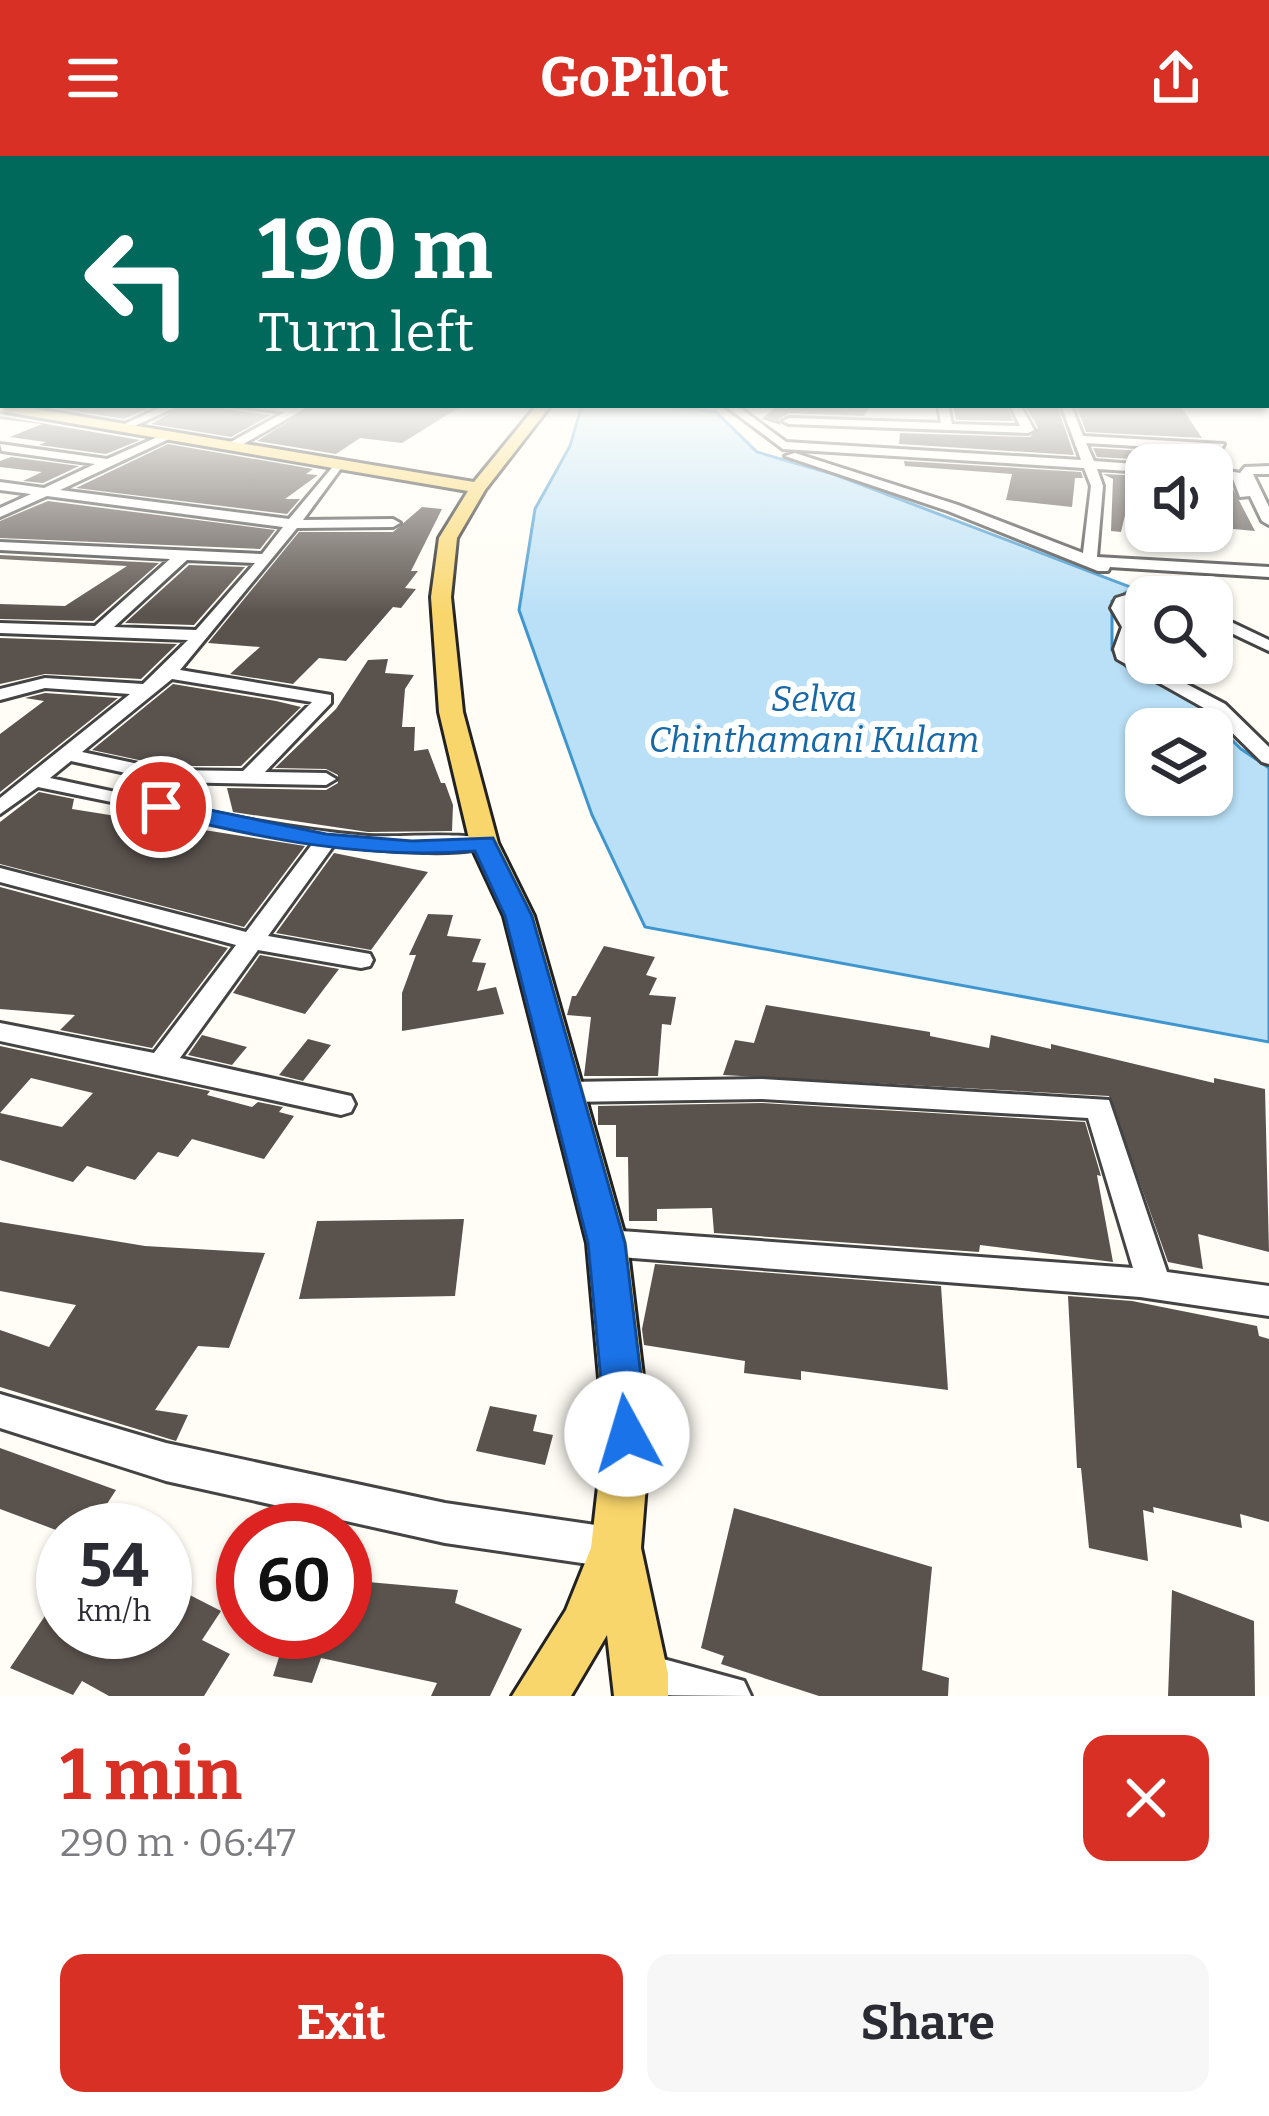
<!DOCTYPE html>
<meta charset="utf-8">
<style>
:root{--surface:#fff;--page:#f7f7f7;--text:#2b2b33;--muted:#7c7c81;--accent:#d93025}
body{margin:0;font-family:Bitter,serif;background:var(--page);color:var(--text);height:100vh;display:flex;flex-direction:column;font-size:45px;white-space:nowrap}
*{box-sizing:border-box;margin:0}
p{font-size:39px;color:var(--muted)}
.icon{flex:none;width:66px;height:66px;fill:none;stroke:currentColor;stroke-width:2;stroke-linecap:round;stroke-linejoin:round}
.map{position:relative;height:1540px;overflow:hidden}
.side{display:flex;flex-direction:column;background:var(--surface);flex:1}
.side>*{flex:none}
.hud{position:absolute;left:0px;top:0px;width:1269px;height:252px;box-shadow:0 3px 9px #0004;background:#00695c;color:#fff;overflow:hidden}
.fabs{position:absolute;left:1125px;top:288px;display:grid;gap:24px}
.fabs a{display:grid;place-items:center;width:108px;height:108px;border-radius:24px;background:var(--surface);box-shadow:0 3px 9px #0004;font-size:60px}
.speed{position:absolute;left:36px;top:1347px;display:flex;gap:24px;font-size:60px;font-weight:700;text-align:center}
.speed>*{display:grid;place-content:center;width:156px;height:156px;border-radius:50%;background:var(--surface);box-shadow:0 3px 9px #0004;line-height:1}
.speed small{font-size:30px;font-weight:400}
.speed .limit{border:18px solid #d22;background:#fff;color:#111}
.pin{position:absolute;display:grid;place-items:center;width:102px;height:102px;color:#fff;margin:-51px;border:6px solid #fff;border-radius:50%;box-shadow:0 3px 12px #0007}
.me{position:absolute;width:132px;margin:-66px;rotate:354deg;stroke-linejoin:round;filter:drop-shadow(0 0 9px #0008)}
.turn{display:flex;align-items:center;gap:42px;height:252px;padding:0 60px;font-size:54px}
.turn .icon{width:156px;height:156px;stroke-width:2.5}
.turn b{display:block;font-size:84px;line-height:102px}
.round{display:grid;place-items:center;flex:none;width:126px;height:126px;border-radius:24px;background:var(--page)}
.overview{display:flex;align-items:center;justify-content:space-between;height:204px;padding:0 60px}
h1{font-size:72px;font-weight:700;line-height:90px;color:var(--accent)}
.button{display:flex;gap:24px;margin-top:auto;padding:24px 60px}
.button a{flex:1;height:138px;border-radius:24px;background:var(--accent);color:#fff;font-size:48px;font-weight:700;line-height:138px;text-align:center}
.button a+a{background:var(--page);color:var(--text)}
header{display:flex;justify-content:space-between;align-items:center;height:156px;padding:0 60px;background:var(--accent);color:#fff;font-size:54px;font-weight:700}
.map>svg:first-child{display:block}
.water{fill:#b9e0f7;stroke:#3f96cf;stroke-width:3;fill-rule:evenodd}
.building{fill:#5a524d;fill-rule:evenodd}
.lines{fill:none;stroke-linecap:round;stroke-linejoin:round}
.minor-casing{stroke:#444;stroke-width:6}
.major-casing{stroke:#222;stroke-width:6}
.minor{fill:#fff;fill-rule:evenodd}
.major{fill:#f9d66b;fill-rule:evenodd}
.route{fill:#1a73e8;stroke:#114b97;stroke-width:3}
.labels{text-anchor:middle;dominant-baseline:central;stroke-width:12;stroke-linejoin:round;paint-order:stroke}
.far-water-label{font-size:36px;font-style:italic;fill:#1768a6;stroke:#fff}
</style>
<header><svg class="icon" aria-label="menu" viewBox="0 0 24 24"><path d="M4 6h16M4 12h16M4 18h16"/></svg>GoPilot<svg class="icon" aria-label="share" viewBox="0 0 24 24"><path d="M12 15V3M7 8l5-5 5 5M5 13v7h14v-7"/></svg></header>
<div class="map">
<svg width="1269" height="1540" viewBox="0 0 1269 1540">
<rect width="100%" height="100%" fill="#fffdf5"/>
<path class="water" d="M582,249H661L716,256L757,296L836,319L1133,432L1112,445V494L1130,515L1191,543L1241,593L1269,612V886L645,771L592,659L519,454L535,353L570,290ZM1146,573H1212V639H1146Z"/>
<g class="building">
<polygon points="39,249 155,249 124,263"/>
<polygon points="184,249 222,249 225,253 271,259 231,281 151,268"/>
<polygon points="315,249 463,249 402,287 360,282 336,298 257,285"/>
<polygon points="778,249 870,249 864,260 789,257 779,263 781,269 762,263"/>
<polygon points="953,249 1006,249 1013,265 956,264"/>
<polygon points="1025,249 1057,249 1074,299 899,288 900,277 1030,281 1038,272"/>
<polygon points="1076,249 1180,249 1202,282 1086,276"/>
<polygon points="0,260 140,284 106,298 39,289 46,286 10,281 42,268 0,263"/>
<polygon points="168,288 313,313 306,318 318,319 285,343 300,343 287,358 76,332"/>
<polygon points="1093,292 1216,299 1221,309 1153,309 1149,304 1097,301"/>
<polygon points="11,301 79,310 43,327 23,325 42,316 0,311 0,305"/>
<polygon points="904,305 1081,316 1083,322 1075,322 1072,351 1006,344 1012,318 905,310"/>
<polygon points="1103,318 1146,320 1146,327 1133,326 1121,376 1111,375 1113,323"/>
<polygon points="1212,325 1230,327 1255,375 1212,371"/>
<polygon points="48,345 275,374 260,393 0,382 0,365"/>
<polygon points="422,351 442,353 411,415 418,415 405,432 416,433 401,452 393,451 346,505 319,502 293,528 230,518 260,491 208,487 299,376 393,376"/>
<polygon points="0,399 159,407 93,465 0,463 0,448 65,450 127,410 17,404 0,403"/>
<polygon points="189,409 245,411 194,469 125,467"/>
<polygon points="0,482 177,488 141,523 45,518 0,528"/>
<polygon points="388,503 385,517 414,519 405,533 402,571 415,571 414,595 428,593 441,627 445,627 453,649 452,675 368,676 233,656 227,632 326,634 338,627 338,619 326,613 275,612 336,553 368,504"/>
<polygon points="173,528 276,545 301,551 241,610 167,610 92,594"/>
<polygon points="45,537 118,542 0,636 0,578 44,545 25,542"/>
<polygon points="39,636 74,643 72,653 305,690 244,771 0,708 0,666"/>
<polygon points="334,697 428,716 371,794 276,777"/>
<polygon points="0,731 228,792 152,892 60,874 75,859 0,853"/>
<polygon points="428,758 453,759 447,780 481,783 472,806 486,807 477,835 496,831 504,858 402,875 402,837 416,799 409,799"/>
<polygon points="604,790 655,801 646,819 657,822 649,839 676,841 671,869 662,868 658,920 584,920 591,861 567,859 572,840 576,840"/>
<polygon points="260,799 339,813 305,858 233,837"/>
<polygon points="766,849 930,876 930,880 989,892 991,879 1051,893 1051,888 1214,927 1214,922 1265,933 1269,1096 1198,1078 1203,1113 1168,1106 1109,940 723,919 735,884 754,887"/>
<polygon points="202,879 247,891 232,909 188,899"/>
<polygon points="308,883 331,889 303,925 279,919"/>
<path d="M0,890L210,935L207,939L252,951L258,946L283,951L279,956L294,960L264,1003L192,983L178,1001L158,996L135,1024L87,1010L73,1026L0,1004ZM31,922L93,937L62,971L0,957Z"/>
<polygon points="762,947 1085,966 1101,1020 1097,1019 1113,1106 980,1089 979,1096 714,1077 712,1052 657,1053 657,1065 629,1065 628,1001 616,1001 616,969 598,969 598,950"/>
<polygon points="464,1063 455,1140 299,1143 317,1065"/>
<polygon points="0,1066 145,1090 265,1097 229,1192 198,1190 155,1254 188,1259 176,1285 0,1231 0,1174 49,1191 76,1149 0,1135"/>
<polygon points="655,1108 941,1130 948,1234 801,1215 801,1224 744,1217 745,1205 644,1189 642,1173"/>
<polygon points="1068,1140 1132,1145 1257,1170 1259,1180 1269,1183 1269,1366 1240,1358 1242,1372 1153,1351 1154,1357 1143,1354 1148,1405 1089,1392 1081,1312 1077,1312"/>
<polygon points="490,1250 537,1259 533,1275 553,1279 545,1309 476,1295"/>
<polygon points="0,1292 116,1334 90,1374 56,1374 0,1353"/>
<polygon points="734,1352 932,1411 922,1514 949,1522 948,1540 819,1540 721,1508 724,1500 701,1492"/>
<polygon points="368,1426 458,1434 455,1447 522,1473 490,1540 431,1540 437,1527 321,1502 312,1527 273,1520 287,1476 345,1476 345,1430 366,1437"/>
<polygon points="63,1433 63,1476 165,1476 165,1457 180,1434 221,1455 202,1484 230,1498 204,1540 109,1540 82,1525 73,1539 10,1512"/>
<polygon points="1172,1434 1254,1465 1255,1540 1168,1540"/>
</g>
<g class="lines">
<g class="minor-casing">
<g id="minor">
<polygon points="166,249 180,249 126,274 116,272"/>
<polygon points="226,249 311,249 233,294 229,287 285,256"/>
<polygon points="724,249 736,249 786,286 1081,304 1061,249 1071,249 1083,280 1224,288 1220,295 1086,287 1094,305 1149,309 1146,316 1097,313 1103,330 1097,401 1269,411 1269,421 1110,411 1108,415 1098,415 948,355 785,300 795,297 958,349 1083,397 1091,330 1084,312 783,293"/>
<polygon points="938,249 948,249 952,268 1020,270 1010,249 1020,249 1034,274 1028,277 789,268 783,265 789,262 941,267"/>
<path d="M167,277L171,282L60,334L289,363L336,307L342,311L303,364L393,363L400,367L393,371L297,372L180,514L331,539V547L265,616L326,617L336,623L326,629L167,626L71,605L50,622C156,644 261,671 368,680C395,682 479,674 495,687C473,704 365,693 334,689L268,780L370,798L373,804L370,810L361,812L258,794L180,902L351,940L355,948L351,956L341,959L0,885V867L154,897L236,789L0,726V712L246,776L313,687L38,631L0,658V642L130,538L45,532L0,544V533L45,522L143,528L188,484L0,477V467L95,470L170,403L0,394V386L262,398L283,371L47,340L0,361V352L31,338L0,334V326L44,332L95,308L2,295L0,288L107,303ZM187,404L255,407L196,474L114,471ZM172,523L312,546L243,615L167,614L82,596Z"/>
<polygon points="1269,310 1269,318 1253,318 1269,351 1269,369 1262,365 1250,340 1240,341 1233,323 1212,320 1212,312 1240,317 1245,311"/>
<polygon points="1149,432 1162,435 1127,452 1138,471 1130,493 1133,500 1225,548 1269,591 1269,608 1262,606 1211,556 1117,503 1114,493 1122,471 1111,452 1116,442"/>
<polygon points="1212,457 1269,484 1269,495 1212,468"/>
<polygon points="762,923 1109,944 1167,1116 1269,1130 1269,1160 1140,1141 607,1100 596,1097 591,1087 596,1077 607,1074 1133,1112 1088,962 762,943 566,946 556,943 552,936 556,929 566,926"/>
<polygon points="0,1238 166,1287 445,1347 616,1372 630,1378 636,1392 630,1406 616,1412 445,1387 166,1325 0,1272"/>
<polygon points="641,1497 744,1525 751,1540 641,1539 626,1533 620,1518 626,1503"/>
</g>
</g>
<g class="major-casing">
<polygon id="major" points="0,247 474,326 537,249 551,249 485,334 457,382 451,441 463,556 498,687 534,760 627,1087 650,1278 641,1392 668,1518 668,1540 614,1540 607,1479 571,1540 512,1540 566,1454 591,1392 604,1278 587,1087 504,760 470,687 439,556 431,441 439,382 468,335 0,255"/>
</g>
<use href="#minor" class="minor"/>
<use href="#major" class="major"/>
</g>
<linearGradient id="sky" x2="0" y2="1"><stop stop-color="#95c6ee"/><stop offset="0.53" stop-color="#fffefa"/><stop offset="1" stop-color="#fffefa" stop-opacity="0"/></linearGradient>
<rect width="1269" height="459" fill="url(#sky)"/>
<path class="route" d="M161,644L326,678L412,685L493,682L532,760L625,1087L648,1278L642,1292L627,1298L612,1292L606,1278L588,1087L505,760L475,695C365,704 260,682 153,656L149,651Z"/>
<g class="labels">
<g class="far-water-label">
<text x="814" y="543">Selva<tspan x="814" dy="41">Chinthamani Kulam</tspan></text>
</g>
</g>
</svg>
<div class="fabs">
<a><svg class="icon" aria-label="sound" viewBox="0 0 24 24"><path d="M4 9h4l5-4v14l-5-4H4zM17 9q2 3 0 6"/></svg></a>
<a><svg class="icon" aria-label="search" viewBox="0 0 24 24"><circle cx="10" cy="10" r="6"/><path d="M15 15l6 6"/></svg></a>
<a><svg class="icon" aria-label="layers" viewBox="0 0 24 24"><path d="M12 4l9 5-9 5-9-5zM3 14l9 5 9-5"/></svg></a>
</div>
<div class="speed"><div>54<small>km/h</small></div><div class="limit">60</div></div>
<div class="pin" style="left:161px;top:651px;background:#d93025"><svg class="icon" aria-label="arrive" viewBox="0 0 24 24"><path d="M6 21V4h12l-3 4 3 4H6"/></svg></div>
<svg class="me" style="left:627px;top:1278px" viewBox="-20 -20 40 40"><circle r="19" fill="#fff"/><path d="M0-13L10 11 0 6-10 11z" fill="#1a73e8"/></svg>
<div class="hud">
<div class="turn"><svg class="icon" aria-label="left" viewBox="0 0 24 24"><path d="M17 20v-9H6M10 6l-5 5 5 5"/></svg><div><b>190 m</b>Turn left</div></div>
</div>
</div>
<section class="side">
<div class="overview"><div><h1>1 min</h1><p>290 m · 06:47</p></div><a class="round" style="background:#d93025;color:#fff"><svg class="icon" aria-label="close" viewBox="0 0 24 24"><path d="M6 6l12 12M18 6L6 18"/></svg></a></div>
<div class="button"><a>Exit</a><a>Share</a></div>
</section>
